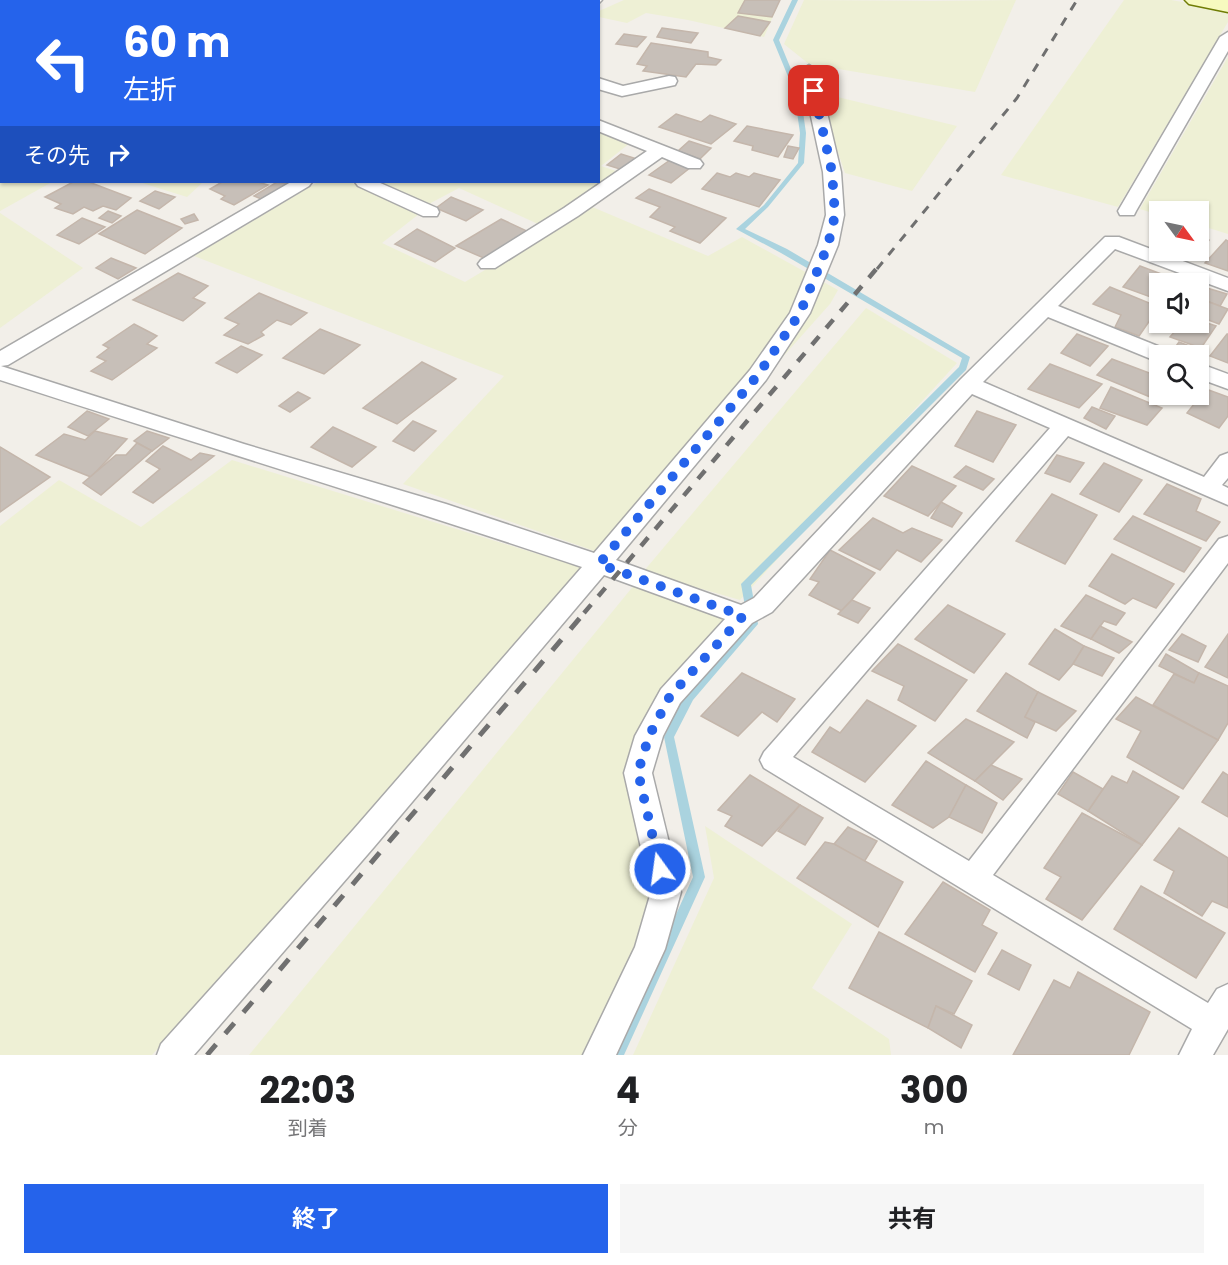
<!DOCTYPE html>
<html lang="ja">
<meta charset="utf-8">
<style>
:root{--surface:#fff;--page:#f6f6f6;--text:#202124;--muted:#757577;--accent:#2563eb}
body{margin:0;font-family:Poppins,"Noto Sans JP",sans-serif;background:var(--page);color:var(--text);height:100vh;display:flex;flex-direction:column;font-size:22px;white-space:nowrap}
*{box-sizing:border-box;margin:0}
p{font-size:20px;color:var(--muted)}
.icon{flex:none;width:33px;height:33px;fill:none;stroke:currentColor;stroke-width:2;stroke-linecap:round;stroke-linejoin:round}
.map{position:relative;height:1055px;overflow:hidden}
.details{display:flex;flex-direction:column;background:var(--surface);flex:1}
.details>*{flex:none}
.top-card{position:absolute;left:0px;top:0px;width:600px;height:183px;box-shadow:0 2px 4px #0004;background:#2563eb;color:#fff;overflow:hidden}
.needle{width:39px;rotate:123deg}
.tools{position:absolute;left:1149px;top:201px;display:grid;gap:12px}
.tools a{display:grid;place-items:center;width:60px;height:60px;border-radius:0px;background:var(--surface);box-shadow:0 2px 4px #0004;font-size:30px}
.pin{position:absolute;display:grid;place-items:center;width:51px;height:51px;color:#fff;margin:-26px;border-radius:12px;box-shadow:0 3px 9px #0006}
.me{position:absolute;width:66px;margin:-33px;rotate:346deg;stroke-linejoin:round;filter:drop-shadow(0 0 4px #0008)}
.turn{display:flex;align-items:center;gap:21px;height:126px;padding:0 24px;font-size:27px}
.turn .icon{width:78px;height:78px;stroke-width:2.5}
.turn b{display:block;font-size:42px;line-height:51px}
.then{display:flex;align-items:center;height:57px;padding:0 24px;background:#0003;gap:12px;font-size:22px}
.eta{display:flex;justify-content:space-evenly;align-items:center;height:102px;text-align:center}
.eta b{font-size:36px;font-weight:700;line-height:42px}
.primary-button{display:flex;gap:12px;margin-top:auto;padding:12px 24px}
.primary-button a{flex:1;height:69px;border-radius:0px;background:var(--accent);color:#fff;font-size:24px;font-weight:700;line-height:69px;text-align:center}
.primary-button a+a{background:var(--page);color:var(--text)}
.map>svg:first-child{display:block}
.farmland{fill:#eef0d5}
.lines{fill:none;stroke-linecap:round;stroke-linejoin:round}
.stream{fill:#aad3df;fill-rule:evenodd}
.building{fill:#c7bfb8;stroke:#c4b6ab;stroke-width:1.5}
.service-casing{stroke:#a9a9a9;stroke-width:3}
.minor-casing{stroke:#a9a9a9;stroke-width:3}
.tertiary-casing{stroke:#a9a9a9;stroke-width:2}
.secondary-casing{stroke:#707d05;stroke-width:3}
.service{fill:#fff;fill-rule:evenodd}
.minor{fill:#fff;fill-rule:evenodd}
.tertiary{fill:#fff;fill-rule:evenodd}
.secondary{fill:#f7fabf;fill-rule:evenodd}
.rail-far2{stroke:#707070;stroke-width:3;stroke-dasharray:9 9;stroke-linecap:butt}
.rail-far1{stroke:#707070;stroke-width:4.5;stroke-dasharray:11 11;stroke-linecap:butt}
.rail{stroke:#707070;stroke-width:5;stroke-dasharray:14 14;stroke-linecap:butt}
.route{stroke:#2563eb;stroke-width:10;stroke-dasharray:0 18}
</style>
<div class="map">
<svg width="1228" height="1055" viewBox="0 0 1228 1055">
<rect width="100%" height="100%" fill="#f2efe9"/>
<g class="farmland">
<polygon points="624,0 780,0 764,37 688,20 646,13 627,23 599,17 599,11"/>
<polygon points="804,0 933,1 1016,0 975,92 809,64 784,44"/>
<polygon points="1124,0 1171,0 1228,10 1228,22 1118,207 1001,175"/>
<polygon points="1228,57 1228,234 1199,225 1198,212 1160,212 1159,215 1140,209"/>
<polygon points="817,92 957,126 912,191 845,173"/>
<polygon points="0,123 2,182 52,182 0,211"/>
<polygon points="599,130 630,143 601,166 628,175 583,203 708,256 742,237 838,290 830,304 606,555 403,484 504,376 194,256 318,182 350,182 419,214 382,243 465,282 551,230 459,188 427,205 376,182 598,182"/>
<polygon points="139,182 203,182 187,197"/>
<polygon points="0,213 83,268 0,328"/>
<polygon points="866,308 957,363 740,600 643,572"/>
<polygon points="232,460 593,571 152,1055 0,1055 0,526 59,480 141,527"/>
<polygon points="635,584 727,615 664,690 643,727 659,919 584,1055 249,1055"/>
<polygon points="705,826 852,924 812,988 889,1039 891,1055 633,1055 714,878"/>
</g>
<g class="lines">
<g class="stream">
<polygon points="205,0 211,0 210,2 203,2"/>
<polygon points="792,0 798,0 779,40 800,91 806,133 804,163 768,207 745,229 787,249 970,357 966,370 751,585 758,624 693,700 674,737 705,877 624,1055 612,1055 693,877 664,737 685,694 748,623 741,584 743,582 959,367 962,358 781,253 736,229 764,205 798,163 800,133 794,91 773,40"/>
<polygon points="2,117 2,122 0,122 0,118"/>
</g>
</g>
<g class="building">
<polygon points="745,0 780,0 772,17 738,13"/>
<polygon points="738,16 770,22 760,36 725,28"/>
<polygon points="662,28 698,33 691,43 657,37"/>
<polygon points="624,34 646,37 637,47 616,44"/>
<polygon points="651,43 708,52 708,57 721,60 716,65 696,64 686,77 643,71 647,66 637,64"/>
<polygon points="676,114 701,122 710,115 736,124 711,144 659,127"/>
<polygon points="747,126 793,135 778,157 752,150 753,146 734,141"/>
<polygon points="689,141 711,148 700,159 678,151"/>
<polygon points="788,146 799,148 793,159 784,157"/>
<polygon points="621,154 637,159 623,170 607,165"/>
<polygon points="670,160 691,167 671,183 649,175"/>
<polygon points="717,173 730,177 736,173 749,177 754,173 780,180 759,207 702,189"/>
<polygon points="73,182 89,182 131,198 116,210 103,206 93,211 84,207 73,214 55,208 61,204 45,197"/>
<polygon points="222,182 258,182 268,185 234,205 221,199 225,196 210,189"/>
<polygon points="277,182 287,184 261,199 254,196"/>
<polygon points="649,189 726,218 700,243 670,231 675,227 650,217 660,207 636,198"/>
<polygon points="155,191 175,197 159,209 140,201"/>
<polygon points="451,197 483,210 466,221 436,208"/>
<polygon points="137,210 182,228 145,254 99,234"/>
<polygon points="108,211 121,216 112,223 99,218"/>
<polygon points="194,214 198,220 185,224 181,219"/>
<polygon points="82,218 105,227 79,244 57,235"/>
<polygon points="501,219 529,232 486,259 456,246"/>
<polygon points="417,229 455,248 435,262 395,244"/>
<polygon points="1198,236 1209,240 1198,256 1182,250 1198,250"/>
<polygon points="1226,240 1228,241 1228,271 1205,263"/>
<polygon points="111,258 136,268 118,279 96,268"/>
<polygon points="1140,266 1175,279 1171,284 1160,284 1160,295 1156,299 1123,287"/>
<polygon points="178,273 208,286 193,298 205,303 183,321 133,300"/>
<polygon points="1110,287 1159,307 1139,336 1115,327 1121,315 1093,304"/>
<polygon points="1207,288 1227,294 1220,306 1199,298"/>
<polygon points="259,293 307,313 291,325 277,320 261,332 264,335 248,344 224,335 239,324 225,318"/>
<polygon points="1198,298 1228,309 1219,324 1198,316"/>
<polygon points="1198,320 1216,326 1201,348 1170,337 1176,330 1166,326 1170,322 1198,322"/>
<polygon points="134,324 157,336 147,344 157,348 112,380 91,371 106,361 97,357 109,348 103,345"/>
<polygon points="320,329 360,345 324,374 283,358"/>
<polygon points="1077,334 1108,346 1090,366 1061,353"/>
<polygon points="1227,334 1228,334 1228,363 1210,356"/>
<polygon points="1179,342 1203,351 1198,356 1183,356 1172,352"/>
<polygon points="241,346 262,355 237,373 216,363"/>
<polygon points="1112,359 1160,377 1160,393 1155,399 1097,375"/>
<polygon points="422,362 456,379 397,424 363,408"/>
<polygon points="1050,364 1102,384 1079,408 1028,389"/>
<polygon points="1111,387 1162,408 1147,425 1100,408"/>
<polygon points="1206,389 1228,397 1228,416 1219,428 1187,413"/>
<polygon points="298,392 310,398 290,412 279,406"/>
<polygon points="1092,407 1115,416 1106,429 1084,418"/>
<polygon points="87,411 109,419 88,436 68,427"/>
<polygon points="977,411 1016,425 993,462 955,446"/>
<polygon points="413,421 436,431 414,451 393,441"/>
<polygon points="333,427 376,447 352,467 311,447"/>
<polygon points="95,431 127,439 91,477 36,455 64,434 85,440"/>
<polygon points="147,431 169,438 152,451 134,441"/>
<polygon points="137,443 152,451 101,495 83,483 116,455 126,455"/>
<polygon points="163,446 191,460 200,453 214,456 153,503 133,492 160,469 146,461"/>
<polygon points="0,447 50,477 0,512"/>
<polygon points="1057,455 1084,463 1070,482 1045,473"/>
<polygon points="1104,463 1142,480 1119,512 1080,494"/>
<polygon points="912,466 956,486 928,516 884,496"/>
<polygon points="966,466 994,479 983,490 954,477"/>
<polygon points="1167,484 1201,499 1196,511 1220,522 1206,541 1144,514"/>
<polygon points="1052,494 1097,515 1065,564 1016,541"/>
<polygon points="941,502 962,513 952,527 931,518"/>
<polygon points="1133,516 1201,548 1184,572 1114,539"/>
<polygon points="873,518 903,533 912,528 942,540 921,562 897,550 880,570 839,550"/>
<polygon points="830,550 875,573 842,611 809,595 819,582 810,579"/>
<polygon points="1112,554 1174,584 1156,608 1133,598 1125,604 1089,586"/>
<polygon points="1086,595 1125,613 1116,625 1104,621 1091,639 1061,626"/>
<polygon points="852,600 870,608 858,623 838,614"/>
<polygon points="948,605 1005,634 974,673 915,639"/>
<polygon points="1100,626 1132,642 1119,653 1091,639"/>
<polygon points="1055,629 1084,646 1073,664 1059,680 1029,664"/>
<polygon points="1182,634 1206,646 1198,662 1169,650"/>
<polygon points="1228,634 1228,678 1205,667"/>
<polygon points="898,644 967,680 935,721 898,700 904,686 872,671"/>
<polygon points="1084,646 1114,658 1102,676 1073,664"/>
<polygon points="1166,654 1199,673 1194,683 1159,666"/>
<polygon points="742,673 795,699 777,722 762,712 738,736 701,716"/>
<polygon points="1006,673 1038,692 1025,717 1035,722 1027,738 977,711"/>
<polygon points="1199,673 1228,686 1228,723 1218,740 1153,705 1174,674 1194,683"/>
<polygon points="1038,692 1076,711 1056,731 1025,717"/>
<polygon points="1136,697 1218,740 1183,789 1127,757 1141,731 1116,719"/>
<polygon points="867,700 916,726 865,782 812,752 830,727 840,733"/>
<polygon points="966,719 1014,742 975,781 928,753"/>
<polygon points="926,761 966,785 949,817 933,828 892,805"/>
<polygon points="991,765 1022,779 1003,800 975,781"/>
<polygon points="1133,771 1179,797 1142,845 1088,811 1112,776 1127,783"/>
<polygon points="1073,772 1103,789 1088,811 1058,794"/>
<polygon points="1223,772 1228,775 1228,817 1202,802"/>
<polygon points="750,775 800,805 762,846 725,826 732,816 718,810"/>
<polygon points="966,785 997,803 982,833 949,817"/>
<polygon points="800,805 823,818 805,845 778,831"/>
<polygon points="1082,813 1142,845 1082,920 1046,899 1061,877 1044,868"/>
<polygon points="848,827 877,841 864,862 834,844"/>
<polygon points="1179,828 1228,858 1228,908 1212,901 1202,916 1164,893 1174,871 1154,860"/>
<polygon points="825,842 834,844 903,882 878,927 797,878"/>
<polygon points="943,882 990,910 982,925 997,933 975,972 905,934"/>
<polygon points="1141,886 1225,933 1196,978 1114,929"/>
<polygon points="879,932 972,981 954,1014 936,1006 928,1028 849,988"/>
<polygon points="1002,950 1031,965 1019,990 988,974"/>
<polygon points="1078,972 1150,1012 1129,1055 1013,1055 1054,980 1070,988"/>
<polygon points="936,1006 972,1025 961,1048 928,1028"/>
</g>
<g class="lines">
<g class="service-casing">
<g id="service">
<polygon points="0,24 2,24 0,29"/>
<polygon points="0,53 2,53 0,58"/>
<polygon points="0,78 2,78 0,84"/>
<polygon points="0,96 2,96 0,102"/>
</g>
</g>
<g class="minor-casing">
<g id="minor">
<polygon points="69,0 86,0 68,2"/>
<polygon points="309,0 329,0 330,2 310,2"/>
<polygon points="586,0 602,0 598,4 598,2 585,2"/>
<polygon points="1228,32 1228,51 1136,211 1134,215 1120,215 1118,211 1220,37"/>
<path d="M809,65L817,70L841,172L844,215L838,245L810,313L766,380L616,560L741,605L754,598L961,379L1105,237H1119L1228,278V291L1115,249L1058,306L1170,351L1173,356H1160V362L1156,361L1048,317L983,382L1204,477L1220,456L1228,453V478L1222,485L1228,488V505L1068,436L793,757L969,861L1219,539L1228,536V563L993,875L1208,1003L1217,989L1228,984V1029L1213,1055H1179L1192,1029L764,768L760,760L764,752L1050,428L972,394L772,612L752,623L680,703L663,736L652,773L681,892L665,949L616,1055H583L635,947L651,892L624,773L635,736L661,689L725,619L604,575L374,847L194,1055H157L161,1044L354,829L582,567C389,502 194,443 0,380V351L291,182H312L309,186L8,365L1,366L244,444L446,504L594,553L750,370L790,313L818,245L826,215L823,172L801,70Z"/>
<polygon points="669,76 675,77 677,81 675,85 622,96 598,89 598,78 623,86"/>
<polygon points="598,120 700,160 703,164 700,168 688,168 662,157 578,216 495,268 481,268 478,264 481,260 564,208 647,151 598,131"/>
<polygon points="355,182 378,182 437,208 439,212 437,216 423,216 358,186"/>
<polygon points="1198,363 1228,374 1228,389 1198,378"/>
</g>
</g>
<g class="tertiary-casing">
<polygon id="tertiary" points="5,0 30,0 31,2 6,2"/>
</g>
<g class="secondary-casing">
<polygon id="secondary" points="1185,0 1228,0 1228,12 1189,4"/>
</g>
<use href="#service" class="service"/>
<use href="#minor" class="minor"/>
<use href="#tertiary" class="tertiary"/>
<use href="#secondary" class="secondary"/>
<polyline class="rail-far2" points="877,269 1017,98 1077,0"/>
<polyline class="rail-far1" points="584,613 878,267"/>
<polyline class="rail" points="207,1055 585,612"/>
</g>
<g class="lines">
<polyline class="route" points="660,869 638,772 649,736 670,696 743,616 599,564 758,375 800,313 828,245 835,215 832,172 814,91"/>
</g>
</svg>
<div class="tools">
<a><svg class="needle" viewBox="-14 -14 28 28"><path d="M0-13l5 13h-10z" fill="#e53935"/><path d="M0 13l5-13h-10z" fill="#757577"/></svg></a>
<a><svg class="icon" aria-label="sound" viewBox="0 0 24 24"><path d="M4 9h4l5-4v14l-5-4H4zM17 9q2 3 0 6"/></svg></a>
<a><svg class="icon" aria-label="search" viewBox="0 0 24 24"><circle cx="10" cy="10" r="6"/><path d="M15 15l6 6"/></svg></a>
</div>
<div class="pin" style="left:814px;top:91px;background:#d93025"><svg class="icon" aria-label="arrive" viewBox="0 0 24 24"><path d="M6 21V4h12l-3 4 3 4H6"/></svg></div>
<svg class="me" style="left:660px;top:869px" viewBox="-20 -20 40 40"><circle r="17" fill="#2563eb" stroke="#fff" stroke-width="3"/><path d="M0-11L8 9 0 5-8 9z" fill="#fff"/></svg>
<div class="top-card">
<div class="turn"><svg class="icon" aria-label="left" viewBox="0 0 24 24"><path d="M17 20v-9H6M10 6l-5 5 5 5"/></svg><div><b>60 m</b>左折</div></div>
<div class="then">その先<svg class="icon" aria-label="right" viewBox="0 0 24 24"><path d="M7 20v-9h11M14 6l5 5-5 5"/></svg></div>
</div>
</div>
<section class="details">
<div class="eta">
<div><b>22:03</b><p>到着</p></div>
<div><b>4</b><p>分</p></div>
<div><b>300</b><p>m</p></div>
</div>
<div class="primary-button"><a>終了</a><a>共有</a></div>
</section>
